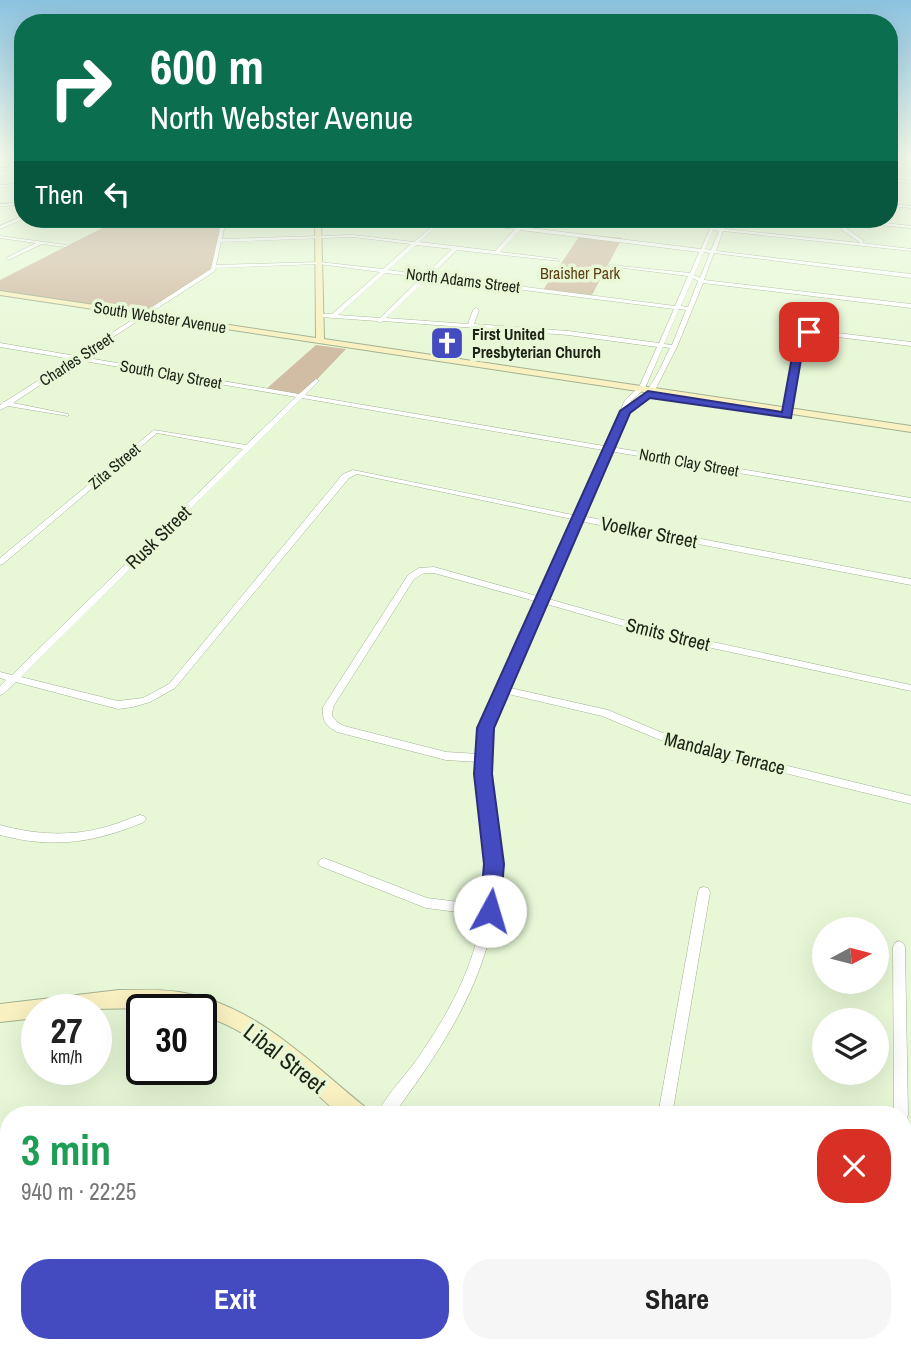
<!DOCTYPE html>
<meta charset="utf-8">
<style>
:root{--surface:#fff;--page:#f6f6f6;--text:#222;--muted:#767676;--accent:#444abf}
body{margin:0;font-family:"Archivo Narrow",sans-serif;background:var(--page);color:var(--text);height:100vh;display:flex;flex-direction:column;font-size:26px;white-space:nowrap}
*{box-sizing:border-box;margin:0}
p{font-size:23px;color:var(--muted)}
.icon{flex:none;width:38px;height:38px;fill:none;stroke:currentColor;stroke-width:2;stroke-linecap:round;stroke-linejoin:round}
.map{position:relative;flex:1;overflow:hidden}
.drawer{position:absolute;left:0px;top:1106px;width:912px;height:247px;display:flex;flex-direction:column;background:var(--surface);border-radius:28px 28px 0 0;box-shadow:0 7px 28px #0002}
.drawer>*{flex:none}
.guide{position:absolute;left:14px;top:14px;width:884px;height:214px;border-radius:28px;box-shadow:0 7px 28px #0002;background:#0b6e4f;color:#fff;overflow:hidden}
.needle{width:46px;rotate:83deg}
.controls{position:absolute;left:812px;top:917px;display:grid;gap:14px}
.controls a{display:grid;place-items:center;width:77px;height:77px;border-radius:50%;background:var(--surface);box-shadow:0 7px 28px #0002;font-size:35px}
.speed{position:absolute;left:21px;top:994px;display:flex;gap:14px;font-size:35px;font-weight:700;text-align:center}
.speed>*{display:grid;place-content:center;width:91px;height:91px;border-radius:50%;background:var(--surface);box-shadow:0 7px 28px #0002;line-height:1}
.speed small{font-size:18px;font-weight:400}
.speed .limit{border:4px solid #111;border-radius:10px;background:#fff;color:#111}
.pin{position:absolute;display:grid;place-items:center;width:60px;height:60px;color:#fff;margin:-30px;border-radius:14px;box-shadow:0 4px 10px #0006}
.me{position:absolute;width:77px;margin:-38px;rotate:6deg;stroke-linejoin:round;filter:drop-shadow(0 0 5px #0008)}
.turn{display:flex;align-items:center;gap:24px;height:147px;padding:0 21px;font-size:32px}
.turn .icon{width:91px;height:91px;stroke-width:2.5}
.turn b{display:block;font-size:49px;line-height:60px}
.then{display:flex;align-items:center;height:66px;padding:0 21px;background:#0003;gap:14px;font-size:26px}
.round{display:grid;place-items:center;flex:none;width:74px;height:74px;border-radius:28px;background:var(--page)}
.headline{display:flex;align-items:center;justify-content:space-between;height:119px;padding:0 21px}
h1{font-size:42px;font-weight:700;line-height:52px;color:#1e9e55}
.primary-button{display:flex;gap:14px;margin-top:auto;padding:14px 21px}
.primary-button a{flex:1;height:80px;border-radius:28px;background:var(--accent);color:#fff;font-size:28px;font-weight:700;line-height:80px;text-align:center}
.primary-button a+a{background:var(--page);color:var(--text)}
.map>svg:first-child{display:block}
.green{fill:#d1bca4}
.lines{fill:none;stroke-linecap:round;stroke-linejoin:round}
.street-casing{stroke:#a2b192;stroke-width:1}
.secondary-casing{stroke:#a2b192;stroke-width:2}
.street{fill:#fff;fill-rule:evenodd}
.secondary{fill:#f9f1c1;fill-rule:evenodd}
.route{fill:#444abf;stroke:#2c307c;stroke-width:2}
.labels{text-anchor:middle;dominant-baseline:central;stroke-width:7;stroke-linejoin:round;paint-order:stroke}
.far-park-label{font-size:16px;fill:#5f3f16;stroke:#e8f8d7}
.far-street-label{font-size:16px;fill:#1c2216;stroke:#e8f8d7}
.far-poi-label{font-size:16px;font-weight:bold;fill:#1c2216;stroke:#e8f8d7;text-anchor:start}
.street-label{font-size:19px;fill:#1c2216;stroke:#e8f8d7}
.near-street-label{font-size:23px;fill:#1c2216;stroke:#e8f8d7}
</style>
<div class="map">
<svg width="911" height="1352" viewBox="0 0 911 1352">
<rect width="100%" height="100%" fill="#e8f8d7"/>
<g class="green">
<polygon points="120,219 224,219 213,270 144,315 0,293 0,280"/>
<polygon points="581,234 622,238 591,297 543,290"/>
<polygon points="316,345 346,349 301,396 265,390"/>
</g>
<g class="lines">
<g class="street-casing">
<g id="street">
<polygon points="23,167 23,169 0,170 0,168"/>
<polygon points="889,167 911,170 911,172 889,169"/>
<polygon points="889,179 911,181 911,183 889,181"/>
<polygon points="23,184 23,186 0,187 0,185"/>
<polygon points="23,203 23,205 0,206 0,204"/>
<polygon points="889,204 911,206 911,208 889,206"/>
<polygon points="23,216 23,219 0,229 0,226"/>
<path d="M222,219H226L222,239L353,235L414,242L441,219H453L518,227L525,219H529L522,227L701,249L712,224L681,220L679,219L713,221L714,219H718L717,222L720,223L716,224L714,228H720L724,219H728L724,229L861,243L842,230L841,221L829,219H852L911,226V228L845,222L846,228L864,241L862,243L911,249V251L723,231L716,251L911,274V278L714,253L704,280L911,304V308L703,283L677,347L655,390L642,403L626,413L611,447L911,498V502L609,451L581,516L911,579V585L579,521L545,598L662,631L911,685V691L661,637L543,603L506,687L608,710L677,739L911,796V804L675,746L602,716L504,693C501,699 497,706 495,713C480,757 497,805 499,850C503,955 454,1033 393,1115H377C384,1098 404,1077 415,1062C446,1018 474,969 482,915L426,908L320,866L318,863L320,860L324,858L427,898L484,905C492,855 480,811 479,762L446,760L337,732C325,725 322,721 323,707L408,575L419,568L434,567L537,596L572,519L357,474L349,478L175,688L150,702L133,707L118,709L16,682L3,694L0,695V686L6,680L0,678V672L12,675L243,449L157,433L3,564L0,565V558L154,430L246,445L296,397L78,360L13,403L68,414V416L8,406L0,410V405L3,402L6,401L72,359L0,347V343L76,356L211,269ZM444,220L515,229L495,251L419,242ZM520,230L699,252L690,273L610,265L608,266L688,276L675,306L431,275L457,250L560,261L558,259L500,252ZM713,230L719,231L711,250L705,249ZM353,237L411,244L383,269L319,262L216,265L221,242ZM416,245L452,249L425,275L388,270ZM704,252L710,253L700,278L694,275ZM319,264L380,272L332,314H319V316L321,317L377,321L380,323L383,321L568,335L657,347L639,387L625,400L604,446L305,395L319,381L316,379L299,394L82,357L215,271L216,268ZM385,273L422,277L380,318L338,315ZM428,278L674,309L659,343L568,331L474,324L479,310L476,308L473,310L468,324L386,318ZM693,278L698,281L688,307L681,306ZM679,309L686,310L672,345L664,344ZM663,347L670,348C659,370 651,393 629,406L631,401L645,388ZM302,398L603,450L573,515L353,470L343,474L169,684L143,698L118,701L21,677ZM424,573H434L535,601L485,713L481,731L479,754L446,752L344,726L337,722L332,716L333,707L414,579Z"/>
<polygon points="0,236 66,245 68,246 66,247 42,244 8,260 6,258 36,243 0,238"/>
<polygon points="813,330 911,342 911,346 813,334 805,334 790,416 785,417 784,416 799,333"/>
<path d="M140,815L144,816L146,819L144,822C94,843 53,849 0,835V825C36,835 73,837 109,826C120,823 130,818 140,815Z"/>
<polygon points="704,887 708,888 710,892 672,1115 658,1115 698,892 700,888"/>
<polygon points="899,941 903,943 905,947 908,1115 906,1120 903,1121 903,1115 894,1115 893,947 895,943"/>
<polygon points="903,1279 909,1281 911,1286 911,1352 895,1352 895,1344 903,1344"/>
<polygon points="236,1344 254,1344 251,1352 233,1352"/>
</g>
</g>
<g class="secondary-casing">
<g id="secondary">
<polygon points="315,219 321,219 324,339 911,426 911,432 0,295 0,291 316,338"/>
<path d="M119,990C139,990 159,989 179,992C255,1004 308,1061 365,1107L368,1115H340C301,1081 253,1027 201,1016V1010L149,1008L37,1010V1018L0,1022V1004Z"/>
<polygon points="723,1344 764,1344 768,1352 726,1352"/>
</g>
</g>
<use href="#street" class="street"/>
<use href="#secondary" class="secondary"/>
</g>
<linearGradient id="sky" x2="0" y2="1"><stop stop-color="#8cc3e0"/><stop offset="0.45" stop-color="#f5fced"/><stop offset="1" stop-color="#f5fced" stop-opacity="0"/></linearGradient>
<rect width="911" height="346" fill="url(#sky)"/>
<polygon class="route" points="809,329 814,332 805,336 791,418 650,398 630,413 494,728 492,774 504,864 500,911 497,917 490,920 483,917 480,911 484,864 474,774 477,728 620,411 648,391 782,412 796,335"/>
<defs>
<g id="church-square" transform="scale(1.75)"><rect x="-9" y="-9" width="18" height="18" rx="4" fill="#444abf" stroke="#e8f8d7"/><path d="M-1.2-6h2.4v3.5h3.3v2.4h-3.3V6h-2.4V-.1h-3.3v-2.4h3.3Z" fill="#fff"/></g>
</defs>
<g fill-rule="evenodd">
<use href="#church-square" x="447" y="343"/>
</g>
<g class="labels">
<g class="far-park-label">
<text x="580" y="273">Braisher Park</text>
</g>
<g class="far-street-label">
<text transform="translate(463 280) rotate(7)">North Adams Street</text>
<text transform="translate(160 317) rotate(9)">South Webster Avenue</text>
<text transform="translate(76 359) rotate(-33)">Charles Street</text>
<text transform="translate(171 374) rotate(10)">South Clay Street</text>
<text transform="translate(689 462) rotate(10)">North Clay Street</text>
<text transform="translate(114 466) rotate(-40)">Zita Street</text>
</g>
<g class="far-poi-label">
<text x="472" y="334">First United<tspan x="472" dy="18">Presbyterian Church</tspan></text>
</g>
<g class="street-label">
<text transform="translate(649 532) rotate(11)">Voelker Street</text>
<text transform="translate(158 537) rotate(-44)">Rusk Street</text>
<text transform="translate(668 634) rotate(14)">Smits Street</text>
<text transform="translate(725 753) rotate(14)">Mandalay Terrace</text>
</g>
<g class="near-street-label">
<text transform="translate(285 1058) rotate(38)">Libal Street</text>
</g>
</g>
</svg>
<div class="controls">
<a><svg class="needle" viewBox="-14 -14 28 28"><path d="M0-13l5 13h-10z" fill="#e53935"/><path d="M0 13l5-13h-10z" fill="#767676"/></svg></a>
<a><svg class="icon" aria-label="layers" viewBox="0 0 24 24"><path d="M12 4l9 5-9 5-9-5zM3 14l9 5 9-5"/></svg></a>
</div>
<div class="speed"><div>27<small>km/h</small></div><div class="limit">30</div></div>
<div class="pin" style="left:809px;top:332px;background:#d93025"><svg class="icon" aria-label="arrive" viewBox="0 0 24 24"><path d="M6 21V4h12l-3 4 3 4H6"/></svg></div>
<svg class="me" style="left:490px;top:911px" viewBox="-20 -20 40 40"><circle r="19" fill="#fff"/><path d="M0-13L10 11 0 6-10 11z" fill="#444abf"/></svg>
<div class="guide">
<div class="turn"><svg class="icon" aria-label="right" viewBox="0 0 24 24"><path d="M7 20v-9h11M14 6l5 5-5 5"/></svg><div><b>600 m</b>North Webster Avenue</div></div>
<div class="then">Then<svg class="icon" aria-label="left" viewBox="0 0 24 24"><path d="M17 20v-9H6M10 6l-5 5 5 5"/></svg></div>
</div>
<section class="drawer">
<div class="headline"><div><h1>3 min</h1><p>940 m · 22:25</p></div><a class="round" style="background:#d93025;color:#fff"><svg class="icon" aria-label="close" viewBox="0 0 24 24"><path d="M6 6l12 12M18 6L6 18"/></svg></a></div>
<div class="primary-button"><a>Exit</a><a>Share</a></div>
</section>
</div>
